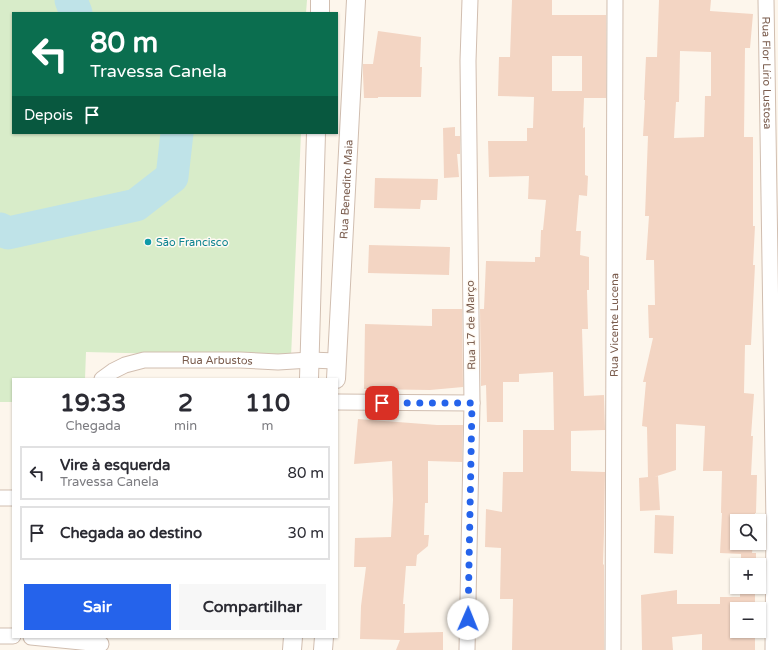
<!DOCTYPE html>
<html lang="pt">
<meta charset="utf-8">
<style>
:root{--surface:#fff;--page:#f7f7f7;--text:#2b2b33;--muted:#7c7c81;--line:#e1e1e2;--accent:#2563eb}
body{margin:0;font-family:"Varela Round",sans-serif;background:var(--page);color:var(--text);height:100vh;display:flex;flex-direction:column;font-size:15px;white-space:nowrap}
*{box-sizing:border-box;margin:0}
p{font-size:13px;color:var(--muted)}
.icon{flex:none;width:22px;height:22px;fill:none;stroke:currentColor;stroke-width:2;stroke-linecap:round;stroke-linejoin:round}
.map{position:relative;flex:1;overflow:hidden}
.drawer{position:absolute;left:12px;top:378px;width:326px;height:260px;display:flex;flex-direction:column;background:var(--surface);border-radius:0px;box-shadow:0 1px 3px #0004}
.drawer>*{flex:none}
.banner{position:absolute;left:12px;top:12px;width:326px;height:122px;border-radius:0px;box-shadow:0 1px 3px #0004;background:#0b6e4f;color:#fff;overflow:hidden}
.controls{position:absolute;left:730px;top:514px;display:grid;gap:8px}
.controls a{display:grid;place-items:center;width:36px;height:36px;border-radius:0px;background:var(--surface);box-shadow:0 1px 3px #0004;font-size:20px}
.pin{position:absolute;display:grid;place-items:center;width:34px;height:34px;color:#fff;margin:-17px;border-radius:8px;box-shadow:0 2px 6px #0006}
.me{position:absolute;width:44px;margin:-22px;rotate:1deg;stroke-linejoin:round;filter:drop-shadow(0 0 3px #0008)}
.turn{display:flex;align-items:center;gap:14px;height:84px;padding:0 12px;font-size:18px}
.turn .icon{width:52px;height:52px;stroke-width:2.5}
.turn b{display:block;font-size:28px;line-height:34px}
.then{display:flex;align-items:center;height:38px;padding:0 12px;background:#0003;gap:8px;font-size:15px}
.eta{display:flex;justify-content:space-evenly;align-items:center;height:68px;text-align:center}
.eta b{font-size:24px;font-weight:800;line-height:28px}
.action{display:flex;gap:8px;margin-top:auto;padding:8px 12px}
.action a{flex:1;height:46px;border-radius:0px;background:var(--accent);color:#fff;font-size:16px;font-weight:800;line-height:46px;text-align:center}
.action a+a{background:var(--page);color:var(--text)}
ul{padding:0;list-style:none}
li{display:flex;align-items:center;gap:12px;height:54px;margin:0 8px 6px;padding:0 4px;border:2px solid var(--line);border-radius:0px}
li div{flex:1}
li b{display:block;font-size:15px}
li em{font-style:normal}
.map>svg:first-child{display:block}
.green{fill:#d8ecc9}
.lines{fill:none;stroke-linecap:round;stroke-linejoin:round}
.river{stroke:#bfe3e8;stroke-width:33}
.building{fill:#f3d5c3;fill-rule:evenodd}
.minor-casing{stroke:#d1beb0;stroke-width:17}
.tertiary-casing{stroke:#d1beb0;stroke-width:20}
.minor{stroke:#fff;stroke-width:15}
.tertiary{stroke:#fff;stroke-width:18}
.route{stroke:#2563eb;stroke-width:7;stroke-dasharray:0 12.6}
.culture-dot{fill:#0f9aa8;stroke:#fffaf3;stroke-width:1.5}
.labels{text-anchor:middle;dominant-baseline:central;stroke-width:3;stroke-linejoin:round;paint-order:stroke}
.street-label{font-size:11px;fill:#7a5c4d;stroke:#fffaf3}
.culture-label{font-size:11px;fill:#0d838f;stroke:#fffaf3;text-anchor:start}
</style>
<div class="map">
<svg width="778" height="650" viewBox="0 0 778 650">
<rect width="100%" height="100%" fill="#fdf6ec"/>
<polygon class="green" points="0,0 307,0 306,13 13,13 13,133 301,133 291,357 86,352 85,379 13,379 13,402 0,402"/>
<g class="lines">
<g class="river">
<polyline points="71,0 76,13"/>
<polyline points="0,229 8,233 136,205 172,177 177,133"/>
</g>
</g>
<g class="building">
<path d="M512,0H552V15H606V98H584L583,128L585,127V175L588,176L587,196L579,195L576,231H581L580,255L589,257V290H587L588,329H582L584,396L604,395L605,430L571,431V471L605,472L604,533L603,564L604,565V650H512L513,599H500L501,548L485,547L486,509L502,512L503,472H523V430H554L553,372L519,374V382H503V422H487L486,385L481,386L480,309H484L486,261L535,262V257H540L541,230H543L546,200L528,199L529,176L489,177L488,141H527V128H533L534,97L498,96L499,57H510ZM552,56H582V91H552Z"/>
<path d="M659,0H711L710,11L753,14L750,48H745L744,137H753V226H755L753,265H755L751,345H745L744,393L754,394L751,436H753L751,475H757L756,513H755V521H737V543H753L752,553H756V565H741V554L720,553L722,513H721L722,471H703L705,426L676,424V470L654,477L658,476L660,510L640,511L639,478L648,477L647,427L642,426L646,382H643L653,338H649L648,305H655L654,260H646L649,216H645L648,136H643L645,100H644L646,57H657ZM680,51L711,52V96H705L704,137L674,138L676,102H679Z"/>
<polygon points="378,31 421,37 420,67 422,67 421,97 378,97 378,98 364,98 363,74 363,64 373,64"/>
<polygon points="455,127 455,136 460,136 460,154 457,154 459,177 444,178 443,128"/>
<polygon points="375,178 438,179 437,200 421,200 420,209 374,208"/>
<polygon points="369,245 450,247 449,275 368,273"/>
<polygon points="432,309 462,309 463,387 430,390 364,389 365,324 432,326"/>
<polygon points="358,419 437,425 463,425 462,462 428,461 428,503 425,503 424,535 429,535 428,546 417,555 416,566 406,566 403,604 405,604 404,633 443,632 443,650 396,650 400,640 360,639 361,606 366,567 354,567 355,538 391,537 393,500 392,461 354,464"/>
<polygon points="655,515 674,516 673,554 654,553"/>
<polygon points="740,587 755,587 755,609 737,609 737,631 755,631 755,650 702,650 702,634 672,637 673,650 642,650 641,595 677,590 677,604 720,604 720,597 740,597"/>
</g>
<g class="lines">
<g class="minor-casing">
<g id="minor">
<path id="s1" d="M766,0L774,524L773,650"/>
<path id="s2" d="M102,379L113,371L125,365L144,360H240L278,362L310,360L336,361"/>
<polyline points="337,402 472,403"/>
<polyline points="0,498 13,498"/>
<polyline points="0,636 13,636"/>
<polyline points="31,637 101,644"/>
<polyline points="467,650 472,403 468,61 470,0"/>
<path id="s3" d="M613,650L615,0"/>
</g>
</g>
<g class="tertiary-casing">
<g id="tertiary">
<polyline points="320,13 320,0"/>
<polyline points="309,379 316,133"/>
<path id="s4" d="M336,379L356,0"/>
<polyline points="292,650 293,637"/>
<polyline points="323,650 324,637"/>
</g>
</g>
<use href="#minor" class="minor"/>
<use href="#tertiary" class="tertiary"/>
</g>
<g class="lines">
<polyline class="route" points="382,403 472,403 468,619"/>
</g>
<circle class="culture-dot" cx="148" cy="242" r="4"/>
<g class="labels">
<g class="street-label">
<text stroke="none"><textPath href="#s1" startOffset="73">Rua Flor Lírio Lustosa</textPath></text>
<text stroke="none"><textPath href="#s4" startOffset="190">Rua Benedito Maia</textPath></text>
<text transform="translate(471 325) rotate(-91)">Rua 17 de Março</text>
<text stroke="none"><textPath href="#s3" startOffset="325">Rua Vicente Lucena</textPath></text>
<text stroke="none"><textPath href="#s2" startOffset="120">Rua Arbustos</textPath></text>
</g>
<g class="culture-label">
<text x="156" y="242">São Francisco</text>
</g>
</g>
</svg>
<div class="controls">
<a><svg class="icon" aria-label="search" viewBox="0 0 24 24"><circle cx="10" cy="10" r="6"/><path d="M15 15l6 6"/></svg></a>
<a>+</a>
<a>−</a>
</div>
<div class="pin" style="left:382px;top:403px;background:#d93025"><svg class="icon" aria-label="arrive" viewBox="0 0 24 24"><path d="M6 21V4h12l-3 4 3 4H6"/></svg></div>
<svg class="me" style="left:468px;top:619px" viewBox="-20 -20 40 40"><circle r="19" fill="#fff"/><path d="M0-13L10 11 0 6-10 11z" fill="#2563eb"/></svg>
<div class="banner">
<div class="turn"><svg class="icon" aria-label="left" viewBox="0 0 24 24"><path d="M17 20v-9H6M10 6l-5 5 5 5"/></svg><div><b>80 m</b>Travessa Canela</div></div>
<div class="then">Depois<svg class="icon" aria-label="arrive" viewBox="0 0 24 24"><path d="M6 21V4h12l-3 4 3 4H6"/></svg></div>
</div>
<section class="drawer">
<div class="eta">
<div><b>19:33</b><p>Chegada</p></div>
<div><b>2</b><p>min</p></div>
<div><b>110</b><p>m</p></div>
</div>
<ul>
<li><svg class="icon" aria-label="left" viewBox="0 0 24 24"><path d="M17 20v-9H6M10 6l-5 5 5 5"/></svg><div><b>Vire à esquerda</b><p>Travessa Canela</p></div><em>80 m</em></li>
<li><svg class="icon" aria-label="arrive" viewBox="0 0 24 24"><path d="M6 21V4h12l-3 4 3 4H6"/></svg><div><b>Chegada ao destino</b></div><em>30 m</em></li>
</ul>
<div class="action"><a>Sair</a><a>Compartilhar</a></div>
</section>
</div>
